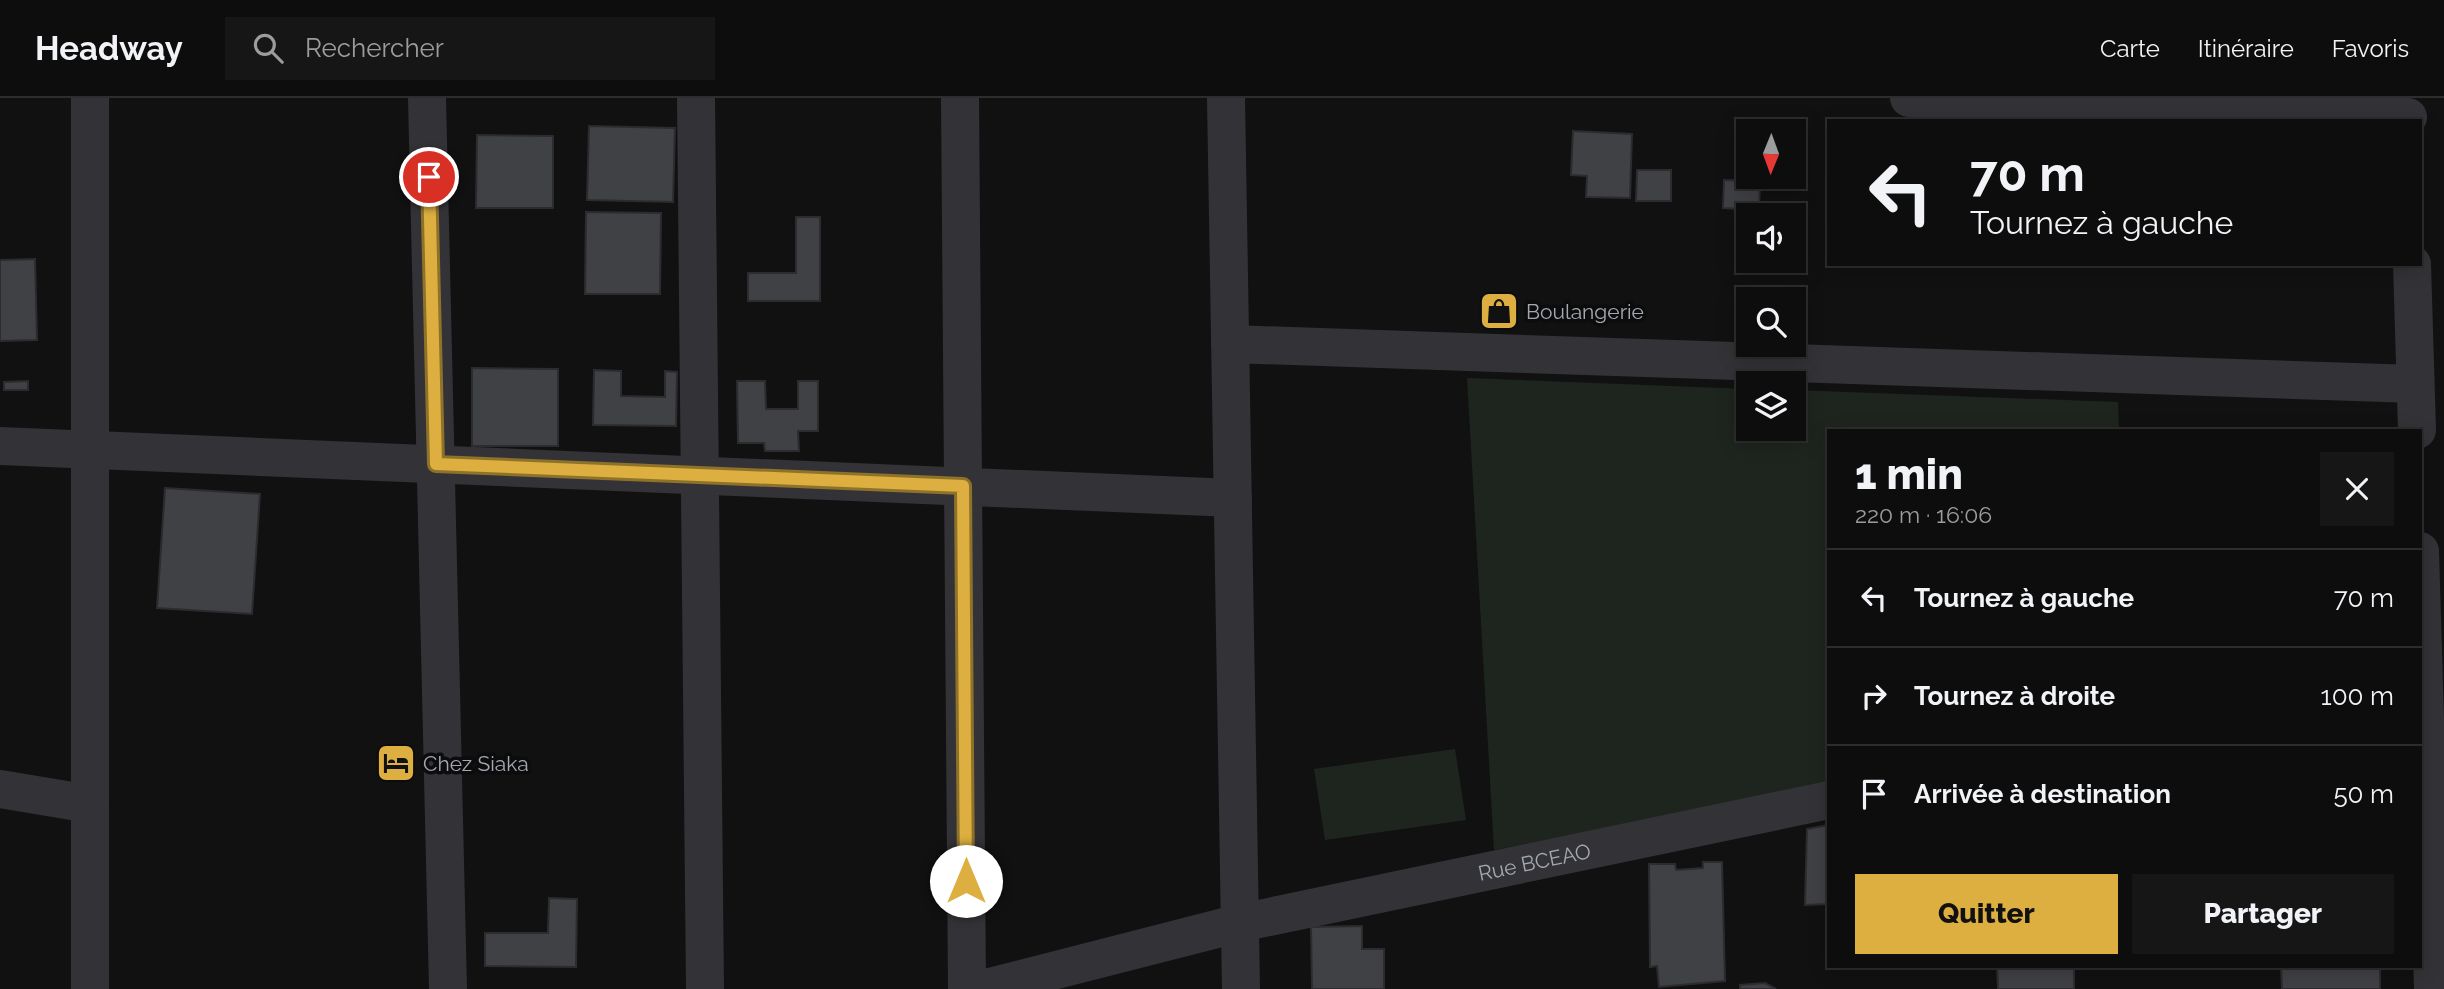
<!DOCTYPE html>
<html lang="fr">
<meta charset="utf-8">
<style>
:root{--surface:#0d0d0e;--page:#161617;--text:#f1f3f6;--muted:#9a9c9e;--line:#2d2d2e;--accent:#dcaf40}
body{margin:0;font-family:Raleway,sans-serif;background:var(--page);color:var(--text);height:100vh;display:flex;flex-direction:column;font-size:26px;white-space:nowrap}
*{box-sizing:border-box;margin:0}
p{font-size:23px;color:var(--muted)}
.icon{flex:none;width:38px;height:38px;fill:none;stroke:currentColor;stroke-width:2;stroke-linecap:round;stroke-linejoin:round}
.map{position:relative;flex:1;overflow:hidden}
.panel{position:absolute;left:1827px;top:331px;width:595px;height:539px;display:flex;flex-direction:column;background:var(--surface);border-radius:0px;box-shadow:0 4px 18px #0003,0 0 0 2px var(--line)}
.panel>*{flex:none}
.banner{position:absolute;left:1827px;top:21px;width:595px;height:147px;border-radius:0px;box-shadow:0 4px 18px #0003,0 0 0 2px var(--line);background:#0d0d0e;color:var(--text);overflow:hidden}
.needle{width:46px;rotate:181deg}
.fabs{position:absolute;left:1736px;top:21px;display:grid;gap:14px}
.fabs a{display:grid;place-items:center;width:70px;height:70px;border-radius:0px;background:var(--surface);box-shadow:0 4px 18px #0003,0 0 0 2px var(--line);font-size:35px}
.pin{position:absolute;display:grid;place-items:center;width:60px;height:60px;color:#fff;margin:-30px;border:4px solid #fff;border-radius:50%;box-shadow:0 2px 7px #0007}
.me{position:absolute;width:77px;margin:-38px;rotate:0deg;stroke-linejoin:round;filter:drop-shadow(0 0 5px #0008)}
.turn{display:flex;align-items:center;gap:24px;height:147px;padding:0 28px;font-size:32px}
.turn .icon{width:91px;height:91px;stroke-width:2.5}
.turn b{display:block;font-size:49px;line-height:60px}
.round{display:grid;place-items:center;flex:none;width:74px;height:74px;border-radius:0px;background:var(--page)}
.summary{display:flex;align-items:center;justify-content:space-between;height:119px;padding:0 28px}
h1{font-size:42px;font-weight:800;line-height:52px}
.action{display:flex;gap:14px;margin-top:auto;padding:14px 28px}
.action a{flex:1;height:80px;border-radius:0px;background:var(--accent);color:#111;font-size:28px;font-weight:800;line-height:80px;text-align:center}
.action a+a{background:var(--page);color:var(--text)}
ul{padding:0;list-style:none}
li{display:flex;align-items:center;gap:21px;height:98px;padding:0 28px;border-top:2px solid var(--line)}
li div{flex:1}
li b{display:block;font-size:26px}
li em{font-style:normal}
header{display:flex;align-items:center;gap:42px;box-sizing:border-box;height:98px;padding:0 35px;background:var(--surface);border-bottom:2px solid var(--line)}
header strong{font-size:33px}
nav{display:flex;gap:38px;margin-inline-start:auto;font-size:24px}
.search{width:490px;height:63px;background:var(--page);display:flex;align-items:center;gap:18px;box-sizing:border-box;padding:0 24px;border-radius:0px;color:var(--muted);font-size:26px}
.map>svg:first-child{display:block}
.green{fill:#1e251f}
.building{fill:#404145;stroke:#2c2b2e;stroke-width:2}
.lines{fill:none;stroke-linecap:round;stroke-linejoin:round}
.minor{stroke:#333337;stroke-width:38}
.route-casing{stroke:#8f722a;stroke-width:18}
.route{stroke:#dcaf40;stroke-width:12}
.labels{text-anchor:middle;dominant-baseline:central;stroke-width:7;stroke-linejoin:round;paint-order:stroke}
.poi-label{font-size:21px;fill:#a4a8b2;stroke:#0c0c0d;text-anchor:start}
.street-label{font-size:21px;fill:#a4a8b2;stroke:#0c0c0d}
</style>
<header>
<strong>Headway</strong>
<div class="search"><svg class="icon" aria-label="search" viewBox="0 0 24 24"><circle cx="10" cy="10" r="6"/><path d="M15 15l6 6"/></svg>Rechercher</div>
<nav><a>Carte</a><a>Itinéraire</a><a>Favoris</a></nav>
</header>
<div class="map">
<svg width="2444" height="891" viewBox="0 0 2444 891">
<rect width="100%" height="100%" fill="#111112"/>
<g class="green">
<polygon points="1467,280 1748,291 1748,331 1794,331 1794,292 2118,304 2119,332 1829,332 1829,687 1494,752"/>
<polygon points="1455,651 1466,722 1325,742 1314,671"/>
</g>
<g class="building">
<polygon points="589,28 675,30 673,104 587,102"/>
<polygon points="1573,33 1632,36 1630,100 1586,99 1587,78 1571,77"/>
<polygon points="477,37 553,38 553,110 476,110"/>
<polygon points="1637,72 1671,72 1671,103 1636,103"/>
<polygon points="1724,82 1760,83 1759,112 1723,110"/>
<polygon points="586,114 661,115 660,196 585,196"/>
<polygon points="796,119 820,119 820,203 748,203 748,175 796,175"/>
<polygon points="35,161 37,242 0,243 0,162"/>
<polygon points="472,270 558,271 558,348 472,348"/>
<polygon points="594,272 621,273 621,298 665,299 665,273 677,274 676,328 593,327"/>
<polygon points="28,283 28,292 4,292 4,284"/>
<polygon points="737,283 765,283 766,311 798,311 798,283 818,283 818,333 798,333 799,353 765,353 764,345 738,345"/>
<polygon points="165,390 260,396 252,516 157,510"/>
<polygon points="1829,727 1829,806 1805,807 1807,731"/>
<polygon points="1703,764 1722,764 1725,883 1659,889 1657,868 1650,869 1649,766 1675,766 1676,772 1703,770"/>
<polygon points="549,800 577,801 576,869 485,868 485,835 548,835"/>
<polygon points="1362,828 1362,851 1384,851 1384,891 1312,891 1311,829"/>
<polygon points="1997,868 2074,868 2074,891 1998,891"/>
<polygon points="2281,868 2380,868 2380,891 2282,891"/>
<polygon points="1765,885 1776,891 1740,891 1740,887"/>
</g>
<g class="lines">
<g class="minor">
<polyline points="90,0 90,891"/>
<polyline points="427,0 448,891"/>
<polyline points="696,0 705,891"/>
<polyline points="960,0 967,891"/>
<polyline points="1226,0 1241,891"/>
<polyline points="1909,0 2408,19"/>
<polyline points="2412,166 2417,332"/>
<polyline points="1230,246 2415,286"/>
<polyline points="0,348 1233,400"/>
<polyline points="2420,453 2433,891"/>
<polyline points="0,691 90,706"/>
<path id="s1" d="M982,891L1240,825L1829,702"/>
</g>
</g>
<g class="lines">
<g class="route-casing">
<polyline id="route" points="429,79 436,366 963,388 966,783"/>
</g>
<use href="#route" class="route"/>
</g>
<defs>
<g id="shop-square" transform="scale(2.0125)"><rect x="-9" y="-9" width="18" height="18" rx="4" fill="#dcaf40" stroke="#0c0c0d"/><path d="M-5-2.5h2.3a2.7 3.5 0 0 1 5.4 0H5L5.5 6h-11ZM-1.5-2.5h3a1.5 2.3 0 0 0-3 0Z" fill="#111"/></g>
<g id="hotel-square" transform="scale(2.0125)"><rect x="-9" y="-9" width="18" height="18" rx="4" fill="#dcaf40" stroke="#0c0c0d"/><path d="M-6-4.5h1.5V1H6V5H4.5V3h-9V5H-6ZM-4 0a1.8 1.8 0 1 1 3.6 0ZM.5 0V-2.5h3Q6-2.5 6 0Z" fill="#111"/></g>
</defs>
<g fill-rule="evenodd">
<use href="#shop-square" x="1499" y="213"/>
<use href="#hotel-square" x="396" y="665"/>
</g>
<g class="labels">
<g class="poi-label">
<text x="1526" y="213">Boulangerie</text>
<text x="423" y="665">Chez Siaka</text>
</g>
<g class="street-label">
<text stroke="none"><textPath href="#s1" startOffset="567">Rue BCEAO</textPath></text>
</g>
</g>
</svg>
<div class="fabs">
<a><svg class="needle" viewBox="-14 -14 28 28"><path d="M0-13l5 13h-10z" fill="#e53935"/><path d="M0 13l5-13h-10z" fill="#9a9c9e"/></svg></a>
<a><svg class="icon" aria-label="sound" viewBox="0 0 24 24"><path d="M4 9h4l5-4v14l-5-4H4zM17 9q2 3 0 6"/></svg></a>
<a><svg class="icon" aria-label="search" viewBox="0 0 24 24"><circle cx="10" cy="10" r="6"/><path d="M15 15l6 6"/></svg></a>
<a><svg class="icon" aria-label="layers" viewBox="0 0 24 24"><path d="M12 4l9 5-9 5-9-5zM3 14l9 5 9-5"/></svg></a>
</div>
<div class="pin" style="left:429px;top:79px;background:#d93025"><svg class="icon" aria-label="arrive" viewBox="0 0 24 24"><path d="M6 21V4h12l-3 4 3 4H6"/></svg></div>
<svg class="me" style="left:966px;top:783px" viewBox="-20 -20 40 40"><circle r="19" fill="#fff"/><path d="M0-13L10 11 0 6-10 11z" fill="#dcaf40"/></svg>
<div class="banner">
<div class="turn"><svg class="icon" aria-label="left" viewBox="0 0 24 24"><path d="M17 20v-9H6M10 6l-5 5 5 5"/></svg><div><b>70 m</b>Tournez à gauche</div></div>
</div>
<section class="panel">
<div class="summary"><div><h1>1 min</h1><p>220 m · 16:06</p></div><a class="round"><svg class="icon" aria-label="close" viewBox="0 0 24 24"><path d="M6 6l12 12M18 6L6 18"/></svg></a></div>
<ul>
<li><svg class="icon" aria-label="left" viewBox="0 0 24 24"><path d="M17 20v-9H6M10 6l-5 5 5 5"/></svg><div><b>Tournez à gauche</b></div><em>70 m</em></li>
<li><svg class="icon" aria-label="right" viewBox="0 0 24 24"><path d="M7 20v-9h11M14 6l5 5-5 5"/></svg><div><b>Tournez à droite</b></div><em>100 m</em></li>
<li><svg class="icon" aria-label="arrive" viewBox="0 0 24 24"><path d="M6 21V4h12l-3 4 3 4H6"/></svg><div><b>Arrivée à destination</b></div><em>50 m</em></li>
</ul>
<div class="action"><a>Quitter</a><a>Partager</a></div>
</section>
</div>
